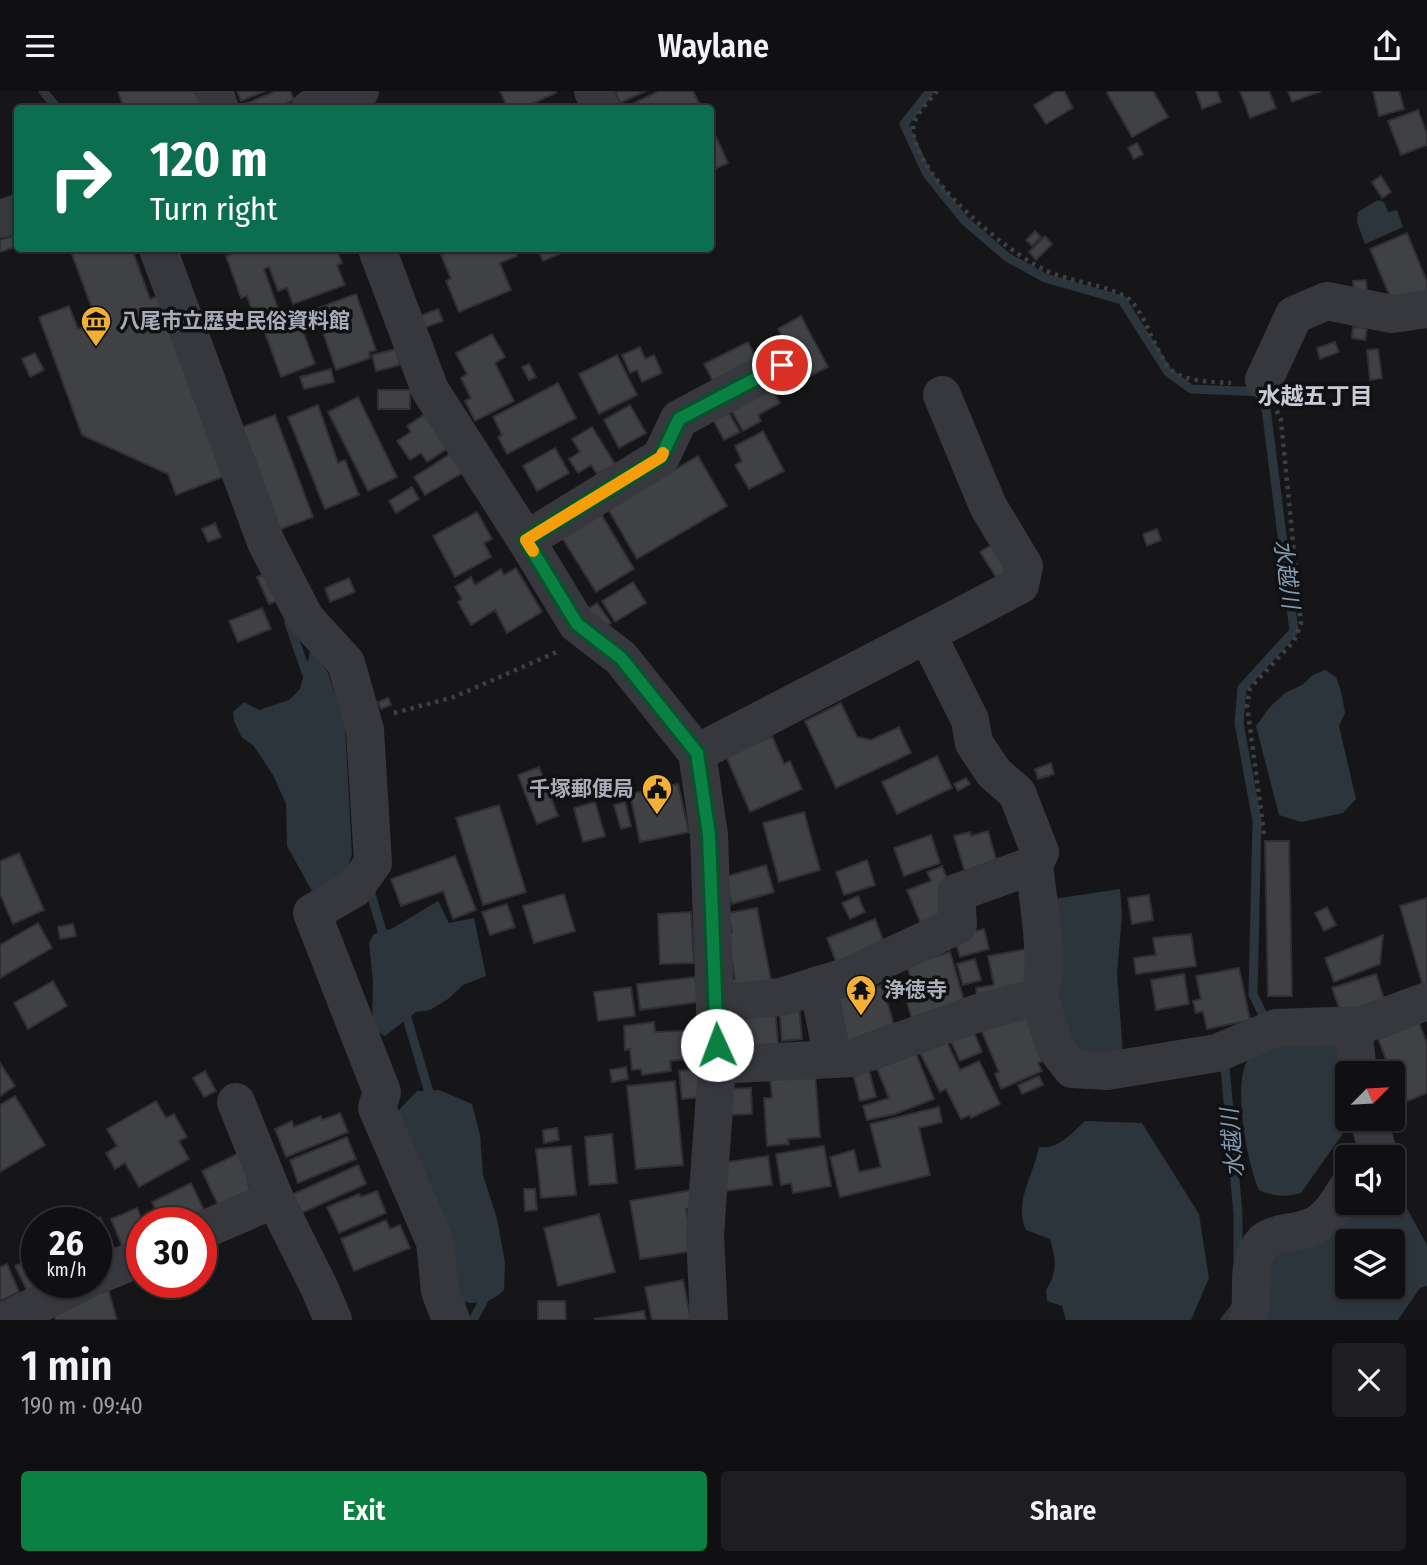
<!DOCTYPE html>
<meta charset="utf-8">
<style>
:root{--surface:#101012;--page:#1e1e20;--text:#f1f3f6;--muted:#9c9d9f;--line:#303032;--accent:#0b8043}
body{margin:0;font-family:"Fira Sans Condensed","Noto Sans JP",sans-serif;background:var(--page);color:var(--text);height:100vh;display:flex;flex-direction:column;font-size:26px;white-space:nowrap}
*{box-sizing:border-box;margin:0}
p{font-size:23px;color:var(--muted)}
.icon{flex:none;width:38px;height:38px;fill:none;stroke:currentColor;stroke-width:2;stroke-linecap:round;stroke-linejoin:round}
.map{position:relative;height:1229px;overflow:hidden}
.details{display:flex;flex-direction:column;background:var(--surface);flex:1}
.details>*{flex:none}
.top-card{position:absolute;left:14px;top:14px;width:700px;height:147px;border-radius:7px;box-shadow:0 2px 5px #0004,0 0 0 2px var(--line);background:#0b6e4f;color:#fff;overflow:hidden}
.needle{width:46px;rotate:66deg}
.fabs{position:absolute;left:1335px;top:970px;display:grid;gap:14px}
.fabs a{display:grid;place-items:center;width:70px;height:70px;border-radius:7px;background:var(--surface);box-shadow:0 2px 5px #0004,0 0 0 2px var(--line);font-size:35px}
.speed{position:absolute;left:21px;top:1116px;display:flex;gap:14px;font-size:35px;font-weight:700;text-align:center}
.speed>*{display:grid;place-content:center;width:91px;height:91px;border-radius:50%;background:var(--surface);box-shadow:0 2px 5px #0004,0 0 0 2px var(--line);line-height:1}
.speed small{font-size:18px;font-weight:400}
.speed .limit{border:10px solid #d22;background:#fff;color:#111}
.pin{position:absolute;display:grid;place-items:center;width:60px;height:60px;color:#fff;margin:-30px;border:4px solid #fff;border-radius:50%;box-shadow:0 2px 7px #0007}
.me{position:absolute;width:77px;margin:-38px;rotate:358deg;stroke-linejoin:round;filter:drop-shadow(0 0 5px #0008)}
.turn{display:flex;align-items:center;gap:24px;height:147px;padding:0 21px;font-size:32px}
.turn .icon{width:91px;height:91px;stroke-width:2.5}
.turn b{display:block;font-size:49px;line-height:60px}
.round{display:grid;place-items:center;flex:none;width:74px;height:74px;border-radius:7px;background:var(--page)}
.summary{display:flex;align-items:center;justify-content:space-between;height:119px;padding:0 21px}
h1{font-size:42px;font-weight:600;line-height:52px}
.primary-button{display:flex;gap:14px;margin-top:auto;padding:14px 21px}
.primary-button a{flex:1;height:80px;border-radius:7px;background:var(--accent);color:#fff;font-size:28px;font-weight:600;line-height:80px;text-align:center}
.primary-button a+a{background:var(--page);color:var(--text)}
header{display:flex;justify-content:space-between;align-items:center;height:91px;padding:0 21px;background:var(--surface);font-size:32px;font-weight:600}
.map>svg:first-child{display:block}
.water{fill:#2c353c;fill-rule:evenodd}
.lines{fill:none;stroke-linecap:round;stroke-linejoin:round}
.stream{stroke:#2c353c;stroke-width:9}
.building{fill:#404145;stroke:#303034;stroke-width:2}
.path{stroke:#3d3f44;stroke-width:4.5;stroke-dasharray:3.5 5;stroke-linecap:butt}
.minor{stroke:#37383d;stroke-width:38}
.route-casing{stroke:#07532c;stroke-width:18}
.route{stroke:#0b8043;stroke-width:12}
.slow{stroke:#f59e0b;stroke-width:12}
.labels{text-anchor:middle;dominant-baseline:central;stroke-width:7;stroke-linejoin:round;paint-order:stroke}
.poi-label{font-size:21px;font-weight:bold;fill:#a8adb8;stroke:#111113;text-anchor:start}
.neighbourhood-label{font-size:23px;font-weight:bold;fill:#c9ccd4;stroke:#111113}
.water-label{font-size:23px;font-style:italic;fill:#7f9bb3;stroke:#111113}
</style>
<header><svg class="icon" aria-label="menu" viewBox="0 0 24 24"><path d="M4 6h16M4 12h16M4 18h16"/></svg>Waylane<svg class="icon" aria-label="share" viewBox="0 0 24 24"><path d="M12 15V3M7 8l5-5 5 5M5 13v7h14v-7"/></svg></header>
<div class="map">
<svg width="1427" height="1229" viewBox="0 0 1427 1229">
<rect width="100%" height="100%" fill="#161618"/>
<g class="water">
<polygon points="1378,109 1384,111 1388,121 1397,119 1403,136 1365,153 1357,131 1358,121"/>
<polygon points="311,558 328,582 345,634 352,764 346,780 313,802 287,755 286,713 273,684 253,654 242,647 234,630 233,621 244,611 259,619 289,609 300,598"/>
<polygon points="1325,579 1336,586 1341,600 1345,622 1339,635 1356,708 1343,722 1301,731 1279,724 1256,635 1269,617 1285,602 1302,594 1313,584"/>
<polygon points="1120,798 1122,824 1117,883 1123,963 1086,969 1059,941 1053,808"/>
<polygon points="438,810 449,832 474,827 486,885 463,894 448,908 430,919 416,921 385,945 372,938 373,890 369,852 374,843 393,837"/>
<path d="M1273,952L1339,953L1347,1001L1348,1027H1351V1031L1301,1102C1285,1106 1274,1106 1259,1099C1247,1073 1233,995 1247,970C1251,962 1265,957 1273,952Z"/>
<path d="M439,999L472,1013L480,1044L483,1084L497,1128L505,1172L504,1199C492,1212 476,1214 459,1210L396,1022L417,1000Z"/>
<path d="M1085,1030L1142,1032L1199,1123L1209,1187L1191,1229H1066L1062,1215L1047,1210L1046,1199C1058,1180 1056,1168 1050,1148L1026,1139C1013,1111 1034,1084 1039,1056C1058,1059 1072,1042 1085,1030Z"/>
<path d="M1393,1092L1427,1154V1195L1420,1197L1398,1229H1259L1258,1185L1280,1155L1350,1124L1362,1111H1393ZM1348,1150H1393V1195H1348Z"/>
</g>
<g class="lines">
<g class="stream">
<polyline points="43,0 58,18"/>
<polyline points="930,0 904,33 927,83 964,129 1007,166 1045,187 1122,209 1168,281 1191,298 1264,301 1294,540 1242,597 1239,632 1257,730 1253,903 1265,928 1263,931"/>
<polyline points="289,532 307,584"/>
<polyline points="369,796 385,850"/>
<polyline points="404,917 431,1008"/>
<polyline points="1229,971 1225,976 1238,1123 1238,1169"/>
<polyline points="473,1229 487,1203"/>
<polyline points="1225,1229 1237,1214"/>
</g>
</g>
<g class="building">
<polygon points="118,0 195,0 202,18 124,18"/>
<polygon points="237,0 265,0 241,10"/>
<polygon points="276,0 290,0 294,9 274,18 244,18 242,14"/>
<polygon points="500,0 555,0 556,2 520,18 508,18"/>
<polygon points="615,0 646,0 620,12"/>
<polygon points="659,0 693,0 699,12 688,18 634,18 632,13"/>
<polygon points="1057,0 1064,0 1073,17 1046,33 1034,14"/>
<polygon points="1109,0 1153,0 1168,26 1132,46 1107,2"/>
<polygon points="1196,0 1217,0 1221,11 1202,18"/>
<polygon points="1240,0 1269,0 1276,17 1250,27"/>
<polygon points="1288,0 1321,0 1292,11"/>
<polygon points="1373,0 1399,0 1404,18 1379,25"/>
<polygon points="1418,19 1427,43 1427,54 1401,64 1388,30"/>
<polygon points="712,37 728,72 710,80 710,38"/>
<polygon points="1137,52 1143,63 1134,68 1128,57"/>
<polygon points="1381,85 1391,101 1382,107 1372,91"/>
<polygon points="1035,140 1041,146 1032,155 1026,149"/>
<polygon points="1407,142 1427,191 1427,200 1393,213 1370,158"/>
<polygon points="17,144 18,155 0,161 0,149"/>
<polygon points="1045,145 1052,153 1036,169 1029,161"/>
<polygon points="70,158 132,158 150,208 159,205 225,385 176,404 168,383 82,344 39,226 69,215 78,238 97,231"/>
<polygon points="246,158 337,158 342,172 337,174 345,194 293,213 287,197 278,200 269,176 264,178 280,223 256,231 247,205 241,207 226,165"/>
<polygon points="456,158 514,158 517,165 500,172 511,199 459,221 446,190 451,188 441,164"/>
<polygon points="538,158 561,158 562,162 543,170"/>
<polygon points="1366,189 1368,212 1355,213 1353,190"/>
<polygon points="356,203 376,259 369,261 370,267 336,279 315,218"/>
<polygon points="438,218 443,230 418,239 414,227"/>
<polygon points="297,224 315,273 281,286 263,236"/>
<polygon points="801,225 828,276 804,288 778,238"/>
<polygon points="1353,236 1367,237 1365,249 1352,247"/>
<polygon points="492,243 505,266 495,272 514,310 475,330 465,310 471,307 461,287 467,283 456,262"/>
<polygon points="748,251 759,273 716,296 704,273"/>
<polygon points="1335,251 1339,261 1320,268 1317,257"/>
<polygon points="640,256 645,268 654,264 662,282 642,291 637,279 630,282 622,264"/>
<polygon points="396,258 400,274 376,280 372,264"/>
<polygon points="1378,258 1382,287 1370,289 1367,259"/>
<polygon points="35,262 44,279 30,286 22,268"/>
<polygon points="617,264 637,304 599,323 579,283"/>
<polygon points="529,273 536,286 529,289 522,276"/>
<polygon points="331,278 334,291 304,298 300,286"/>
<polygon points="558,292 576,327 507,363 498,346 502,344 493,326"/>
<polygon points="770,294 780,312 758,324 761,330 743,340 729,315"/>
<rect x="378" y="299" width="32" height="19"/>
<polygon points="358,306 397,386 368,400 328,321"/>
<polygon points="318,314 338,372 345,369 359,404 325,418 288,326"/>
<polygon points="630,314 646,342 619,357 604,329"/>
<polygon points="726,317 740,341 724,349 711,325"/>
<polygon points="428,321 451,355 427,371 421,362 410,369 397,350 411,341 407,335"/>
<polygon points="275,324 313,426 276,440 237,338"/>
<polygon points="592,336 615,373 597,383 591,374 578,382 569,368 580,361 572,348"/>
<polygon points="763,340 784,380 749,398 735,374 742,370 735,355"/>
<polygon points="555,357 569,382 537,400 523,375"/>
<polygon points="452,362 464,381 425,404 414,386"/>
<polygon points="698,365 727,415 637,468 608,418"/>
<polygon points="412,396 419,408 396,422 389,410"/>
<polygon points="477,421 492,448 484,452 491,466 455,486 433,445"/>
<polygon points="600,421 634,478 596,501 561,445"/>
<polygon points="215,432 221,446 208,451 202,438"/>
<polygon points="1157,438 1161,449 1147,455 1143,443"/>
<polygon points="996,451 1014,478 998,489 980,461"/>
<polygon points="516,477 542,521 507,542 495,519 471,534 458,511 462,508 455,496 471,486 475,494 501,478 504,484"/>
<polygon points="265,483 277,510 269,513 257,486"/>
<polygon points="349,487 355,501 330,511 325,497"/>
<polygon points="633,491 646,512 615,531 602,510"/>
<polygon points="597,512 611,532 598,541 585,520"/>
<polygon points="262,517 271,538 238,551 229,530"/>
<polygon points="388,607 391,614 381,618 378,611"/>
<polygon points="841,612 857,646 871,649 899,636 911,662 836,697 805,630"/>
<polygon points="772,645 784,673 790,670 802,698 750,721 726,665"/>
<polygon points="937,665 952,697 897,723 882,691"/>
<polygon points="1051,672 1054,683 1038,688 1035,678"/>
<polygon points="539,676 558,725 537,733 518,684"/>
<polygon points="966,687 970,693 958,700 954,693"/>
<polygon points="678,693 689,741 640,751 630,703"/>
<polygon points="595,711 605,745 583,751 574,717"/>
<polygon points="625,711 631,735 621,738 614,714"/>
<polygon points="499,714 526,801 483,814 456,727"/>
<polygon points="804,721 820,779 779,791 763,732"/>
<polygon points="988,740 1000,782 968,791 954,745 970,741 971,745"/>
<polygon points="931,744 940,772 904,785 894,757"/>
<polygon points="1265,750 1289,750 1292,905 1268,905"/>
<polygon points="19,762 44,819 13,833 0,803 0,770"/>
<polygon points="455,765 476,819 453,828 443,800 401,815 391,788"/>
<polygon points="867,769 875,794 844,804 836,781"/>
<polygon points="766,774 774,801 732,813 725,786"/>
<polygon points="942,775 951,797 950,826 921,833 907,799 931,790 927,781"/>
<polygon points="564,803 575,840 534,852 523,815"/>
<polygon points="1149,804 1153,829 1132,833 1128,807"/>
<polygon points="858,805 865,821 850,828 842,812"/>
<polygon points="1427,807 1427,898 1424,899 1400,815"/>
<polygon points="507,813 515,836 490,844 482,821"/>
<polygon points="1327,816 1336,834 1324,840 1315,822"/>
<polygon points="757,817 773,900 720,891 735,888 731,866 722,843 732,841 728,822"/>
<polygon points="691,821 694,872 660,873 658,823"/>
<polygon points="875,828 888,862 840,881 827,847"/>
<polygon points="38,832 52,857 0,887 0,854"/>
<polygon points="73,833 76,845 60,848 58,836"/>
<polygon points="984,838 989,858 960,866 954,846"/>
<polygon points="1191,843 1196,875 1136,883 1134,867 1156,864 1153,847"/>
<polygon points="1383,844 1380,873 1334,891 1325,867"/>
<polygon points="1027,858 1036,904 979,914 976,897 994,894 988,865"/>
<polygon points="950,861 967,920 914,934 906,908 910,907 908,897 913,896 907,874"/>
<polygon points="975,868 981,889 963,894 957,873"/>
<polygon points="1239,877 1250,929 1207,938 1203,920 1196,922 1193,910 1201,908 1196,885"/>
<polygon points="1184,883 1189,913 1156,919 1151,889"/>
<polygon points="1376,883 1386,914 1343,928 1332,897"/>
<polygon points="695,886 699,911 640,919 637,893"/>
<polygon points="53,890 67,915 28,938 14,912"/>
<polygon points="882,894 896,940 844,956 830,910"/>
<polygon points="631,896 635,925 598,930 594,901"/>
<polygon points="799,913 802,948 782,950 779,915"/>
<polygon points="1023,915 1045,969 1038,972 1042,980 1001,998 995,983 999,981 979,934"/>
<polygon points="775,916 779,963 738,966 735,919"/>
<polygon points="654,931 655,941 706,939 709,966 670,970 671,980 642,984 641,978 632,979 630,958 625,959 624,935"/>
<polygon points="1419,932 1427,952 1427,1002 1393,1016 1393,992 1395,991 1378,948"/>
<polygon points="972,936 982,961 960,970 949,946"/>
<polygon points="944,945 960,979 979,970 1000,1013 971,1027 970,1024 961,1028 946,998 940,1001 918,958"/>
<polygon points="913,955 934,1008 895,1023 867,1029 863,1015 889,1007 874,970"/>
<polygon points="0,972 15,995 0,1005"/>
<polygon points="626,976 628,988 612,991 610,979"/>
<polygon points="700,978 703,1006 682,1008 679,980"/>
<polygon points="869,979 876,1006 860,1010 853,983"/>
<polygon points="205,980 216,1000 204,1006 193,987"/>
<polygon points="815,982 820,1046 788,1048 789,1053 767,1055 764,1007 772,1007 770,986"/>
<polygon points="1039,985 1043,994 1022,1003 1018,994"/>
<polygon points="675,990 683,1074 636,1078 627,995"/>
<polygon points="751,997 752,1023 727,1024 725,998"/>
<polygon points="15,1005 45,1054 0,1081 0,1014"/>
<polygon points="156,1010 166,1027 174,1023 187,1046 179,1050 189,1068 139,1096 125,1072 115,1078 106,1062 117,1055 107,1038"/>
<polygon points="939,1016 942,1031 919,1037 930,1084 840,1106 830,1066 854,1059 859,1081 881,1076 870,1033"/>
<polygon points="340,1022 348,1041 286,1066 275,1038 292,1030 294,1036 321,1025 322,1029"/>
<polygon points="557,1037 559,1049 544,1052 543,1039"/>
<polygon points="612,1043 617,1092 589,1094 585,1046"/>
<polygon points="347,1046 356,1068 298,1092 290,1069"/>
<polygon points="571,1055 576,1104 541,1107 536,1058"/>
<polygon points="824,1055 831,1095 793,1102 791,1092 781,1094 776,1063"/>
<polygon points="241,1061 255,1090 248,1093 253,1105 221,1120 202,1080"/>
<polygon points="768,1065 772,1094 725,1100 721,1072"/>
<polygon points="358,1074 366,1093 299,1123 291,1104"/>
<polygon points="191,1092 208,1127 198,1132 150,1132 160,1127 152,1111"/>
<polygon points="524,1098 535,1098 537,1119 525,1120"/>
<polygon points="692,1099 696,1116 686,1118 693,1160 640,1168 630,1110"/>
<polygon points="377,1100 386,1122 339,1142 327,1116 359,1103 361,1106"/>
<polygon points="137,1117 143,1132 142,1158 126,1164 111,1128"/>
<polygon points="599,1123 615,1181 558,1195 544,1137"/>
<polygon points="100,1126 116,1161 96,1170 96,1132 87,1132"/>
<polygon points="386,1129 390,1138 400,1134 410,1157 354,1180 341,1148"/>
<polygon points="37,1165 37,1192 56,1192 30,1205 15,1175"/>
<polygon points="7,1173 19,1201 0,1210 0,1176"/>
<polygon points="683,1189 691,1229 652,1229 645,1196"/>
<polygon points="108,1198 117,1229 56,1229 53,1224"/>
<polygon points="538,1210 565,1210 566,1229 538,1229"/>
<polygon points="644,1220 646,1229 594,1228"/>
</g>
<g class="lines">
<g class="path">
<path d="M937,0C929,10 912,26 913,40C917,87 1005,160 1045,179C1069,191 1104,193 1126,206C1135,211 1140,223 1145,231C1150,242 1163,271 1170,278C1184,291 1214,291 1231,292"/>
<polyline points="394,622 454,606 559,560"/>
<polyline points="1264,743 1247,614 1250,597 1294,550 1301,533 1281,329 1276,318"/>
</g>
<g class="minor">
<polyline points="214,0 220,18"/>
<polyline points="593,0 601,18"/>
<polyline points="310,18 360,0"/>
<polyline points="0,128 18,122"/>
<polyline points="158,158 266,451 305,527 346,572 365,639 373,772 355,797 312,822 382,1001 377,1017 435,1151 440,1200 451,1229"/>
<polyline points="377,158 430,299 526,449 577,533 621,567 697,662 709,744 717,974 705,1144 709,1229"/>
<polyline points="1264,289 1294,224 1327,210 1392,223 1427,218"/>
<polyline points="526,449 661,366 679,328 782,273"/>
<polyline points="927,543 1020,494 1024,475 988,415 942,304"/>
<polyline points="697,662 927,543 970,629 974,652 994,682 1017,702 1040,761 1034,774 956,802 958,834 849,885 781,906 715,913"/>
<path d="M1034,774C1038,810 1050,874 1039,906"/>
<polyline points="818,894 833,968"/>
<polyline points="1353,934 1358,982"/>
<polyline points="717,974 852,967 984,920 1039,906 1055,956 1072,978 1107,980 1217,962 1276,937 1362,934 1427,910"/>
<polyline points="1368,1027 1376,1054 1377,1066"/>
<polyline points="275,1108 319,1196 333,1229"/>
<polyline points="201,1140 275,1108 236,1011"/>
<polyline points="96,1185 142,1166"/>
<polyline points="7,1229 81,1192"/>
<path d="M1247,1229L1250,1222C1252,1207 1249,1182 1254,1168C1264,1136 1287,1146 1311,1136C1329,1129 1338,1111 1348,1096"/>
</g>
</g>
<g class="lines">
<g class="route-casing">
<polyline id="route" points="717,954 709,744 697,662 621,567 577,533 526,449 661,366 679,328 782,274"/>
</g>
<use href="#route" class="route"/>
<polyline class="slow" points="533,460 526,449 661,366 663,362"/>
</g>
<defs>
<g id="museum-pin" transform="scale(1.575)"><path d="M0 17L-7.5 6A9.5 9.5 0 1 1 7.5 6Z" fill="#f2b134" stroke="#111113"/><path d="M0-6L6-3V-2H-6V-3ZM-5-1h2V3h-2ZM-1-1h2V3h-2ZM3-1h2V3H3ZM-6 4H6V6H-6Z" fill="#111"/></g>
<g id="civic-pin" transform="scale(1.575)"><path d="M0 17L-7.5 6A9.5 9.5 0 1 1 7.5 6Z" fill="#f2b134" stroke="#111113"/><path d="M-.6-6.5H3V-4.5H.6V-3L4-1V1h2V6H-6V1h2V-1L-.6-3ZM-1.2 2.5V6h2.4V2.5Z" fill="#111"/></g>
<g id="temple-pin" transform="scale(1.575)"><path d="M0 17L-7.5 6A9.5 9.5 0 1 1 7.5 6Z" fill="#f2b134" stroke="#111113"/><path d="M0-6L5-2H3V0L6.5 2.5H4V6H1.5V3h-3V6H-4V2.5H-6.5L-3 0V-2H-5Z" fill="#111"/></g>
</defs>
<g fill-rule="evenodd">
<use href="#museum-pin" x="96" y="230"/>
<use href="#civic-pin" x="657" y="698"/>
<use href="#temple-pin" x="861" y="899"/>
</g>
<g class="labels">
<g class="poi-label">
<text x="119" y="230">八尾市立歴史民俗資料館</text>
<text x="634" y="698" text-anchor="end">千塚郵便局</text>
<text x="884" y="899">浄徳寺</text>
</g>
<g class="neighbourhood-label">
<text x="1315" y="305">水越五丁目</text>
</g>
<g class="water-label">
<text transform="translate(1287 483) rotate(83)">水越川</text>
<text transform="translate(1232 1052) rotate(-95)">水越川</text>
</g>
</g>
</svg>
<div class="fabs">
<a><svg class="needle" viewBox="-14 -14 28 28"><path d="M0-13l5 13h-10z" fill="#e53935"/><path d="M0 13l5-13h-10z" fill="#9c9d9f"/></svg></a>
<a><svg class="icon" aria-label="sound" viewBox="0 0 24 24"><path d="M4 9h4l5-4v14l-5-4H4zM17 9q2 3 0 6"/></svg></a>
<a><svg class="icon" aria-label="layers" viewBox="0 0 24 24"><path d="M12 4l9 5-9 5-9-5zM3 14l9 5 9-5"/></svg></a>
</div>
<div class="speed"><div>26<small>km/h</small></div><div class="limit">30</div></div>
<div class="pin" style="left:782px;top:274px;background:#d93025"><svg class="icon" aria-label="arrive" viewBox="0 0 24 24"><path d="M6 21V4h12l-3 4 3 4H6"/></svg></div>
<svg class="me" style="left:717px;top:954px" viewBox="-20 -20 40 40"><circle r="19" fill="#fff"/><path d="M0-13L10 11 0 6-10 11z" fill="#0b8043"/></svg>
<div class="top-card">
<div class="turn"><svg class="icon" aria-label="right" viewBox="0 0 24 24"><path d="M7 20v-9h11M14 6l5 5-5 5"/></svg><div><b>120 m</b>Turn right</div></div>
</div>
</div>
<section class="details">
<div class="summary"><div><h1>1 min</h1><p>190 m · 09:40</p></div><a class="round"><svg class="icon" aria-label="close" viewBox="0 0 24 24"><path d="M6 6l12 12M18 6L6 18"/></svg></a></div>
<div class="primary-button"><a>Exit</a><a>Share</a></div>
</section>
